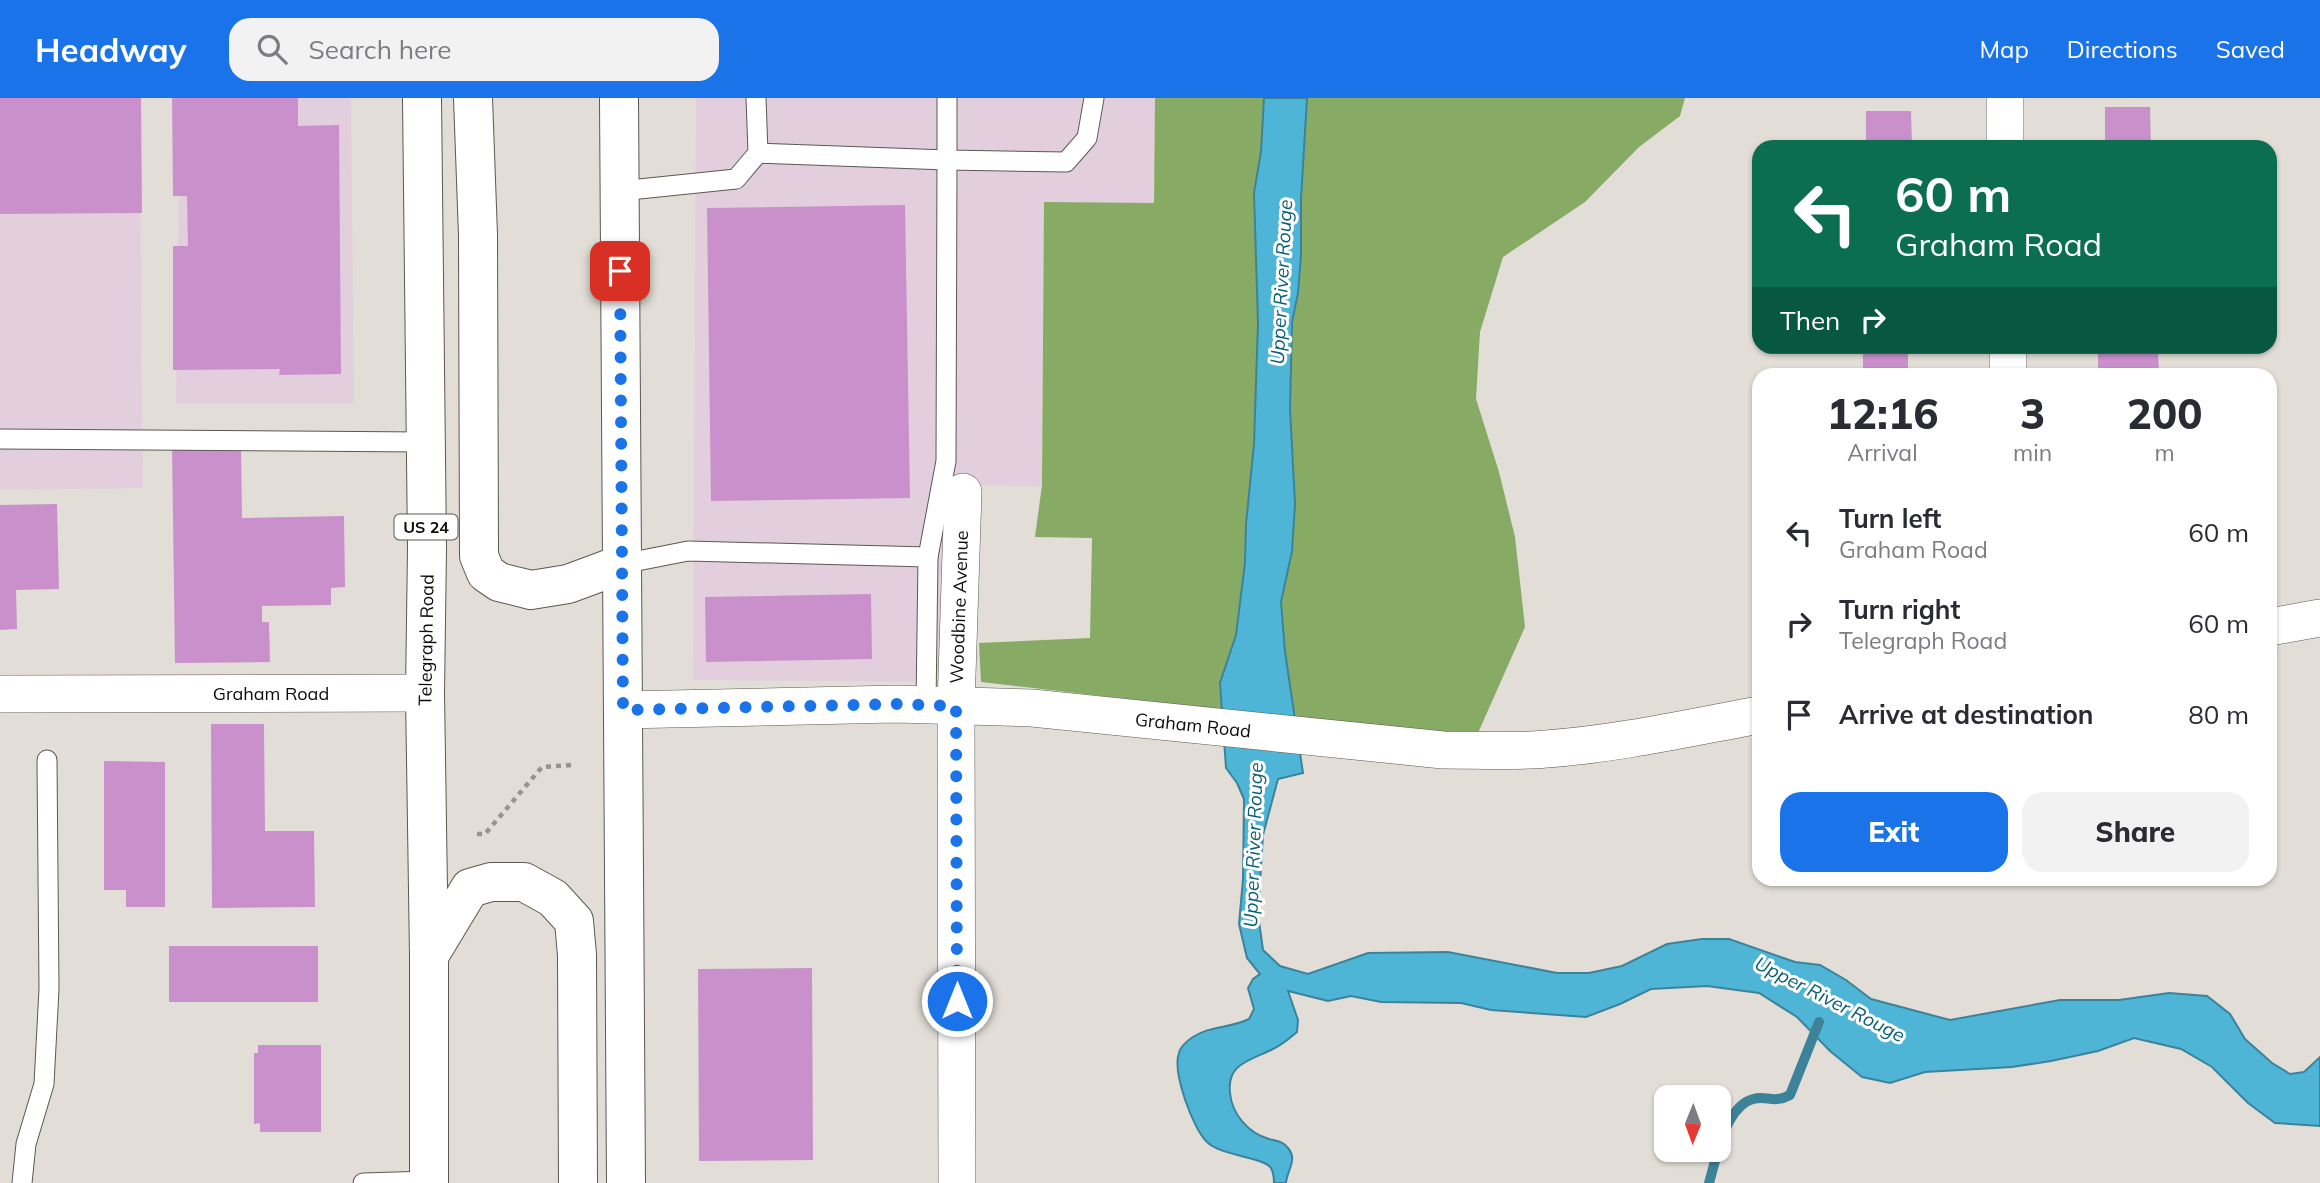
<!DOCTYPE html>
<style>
:root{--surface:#fff;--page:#f2f2f3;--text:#2b2b33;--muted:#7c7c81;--accent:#1a73e8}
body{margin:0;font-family:Mulish,sans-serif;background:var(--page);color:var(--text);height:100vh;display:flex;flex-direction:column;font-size:26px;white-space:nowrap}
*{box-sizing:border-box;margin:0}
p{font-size:23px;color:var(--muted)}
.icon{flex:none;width:38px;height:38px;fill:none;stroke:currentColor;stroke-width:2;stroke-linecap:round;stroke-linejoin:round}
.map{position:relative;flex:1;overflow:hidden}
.sheet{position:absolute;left:1752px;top:270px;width:525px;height:518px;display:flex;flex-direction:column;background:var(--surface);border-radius:21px;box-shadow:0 2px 5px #0004}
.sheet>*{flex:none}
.hud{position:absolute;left:1752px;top:42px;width:525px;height:214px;border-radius:21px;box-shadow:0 2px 5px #0004;background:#0b6e4f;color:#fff;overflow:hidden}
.needle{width:46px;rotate:181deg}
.tools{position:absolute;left:1654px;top:987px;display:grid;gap:14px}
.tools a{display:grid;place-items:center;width:77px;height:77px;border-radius:14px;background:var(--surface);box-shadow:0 2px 5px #0004;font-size:35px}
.pin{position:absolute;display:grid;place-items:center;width:60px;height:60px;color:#fff;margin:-30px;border-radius:14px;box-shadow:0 4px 10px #0006}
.me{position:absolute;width:77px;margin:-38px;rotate:0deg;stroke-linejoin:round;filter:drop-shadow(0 0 5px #0008)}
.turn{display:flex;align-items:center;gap:24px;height:147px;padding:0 28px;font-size:32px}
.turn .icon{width:91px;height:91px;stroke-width:2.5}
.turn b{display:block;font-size:49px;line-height:60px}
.then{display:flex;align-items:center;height:66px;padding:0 28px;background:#0003;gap:14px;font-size:26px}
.eta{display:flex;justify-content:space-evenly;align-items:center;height:119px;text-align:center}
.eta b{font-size:42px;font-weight:800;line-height:49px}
.action{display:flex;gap:14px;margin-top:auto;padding:14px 28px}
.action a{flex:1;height:80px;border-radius:21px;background:var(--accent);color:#fff;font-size:28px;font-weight:800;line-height:80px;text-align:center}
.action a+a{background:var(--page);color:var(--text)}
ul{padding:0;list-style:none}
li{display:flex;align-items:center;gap:21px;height:91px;padding:0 28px}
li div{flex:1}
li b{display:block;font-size:26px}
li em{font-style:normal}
header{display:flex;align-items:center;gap:42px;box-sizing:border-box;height:98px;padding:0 35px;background:var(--accent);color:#fff}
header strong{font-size:33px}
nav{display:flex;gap:38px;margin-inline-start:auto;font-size:24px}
.search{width:490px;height:63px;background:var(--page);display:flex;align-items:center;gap:18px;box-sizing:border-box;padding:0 24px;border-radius:21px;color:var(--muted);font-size:26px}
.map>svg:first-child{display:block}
.industrial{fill:#e2cedd}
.forest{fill:#87ab64}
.water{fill:#4fb5d7;stroke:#3c839a;stroke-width:2}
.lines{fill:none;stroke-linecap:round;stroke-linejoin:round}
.stream{stroke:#3c839a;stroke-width:10}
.building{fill:#c990cc}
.service-casing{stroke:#5c5852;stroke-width:21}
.minor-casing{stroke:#5c5852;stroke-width:38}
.primary-casing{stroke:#5c5852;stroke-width:40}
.path{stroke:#97948f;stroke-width:4.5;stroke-dasharray:5 5;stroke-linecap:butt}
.service{stroke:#fff;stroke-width:19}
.minor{stroke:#fff;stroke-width:37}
.primary{stroke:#fff;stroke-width:38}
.route{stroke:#1a73e8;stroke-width:12;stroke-dasharray:0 21.6}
.labels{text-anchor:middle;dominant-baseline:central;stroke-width:6;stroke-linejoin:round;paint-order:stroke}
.shield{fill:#fff;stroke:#565654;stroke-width:2}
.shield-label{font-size:16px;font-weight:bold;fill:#0e0d0b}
.street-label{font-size:18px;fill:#0e0d0b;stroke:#fff}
.water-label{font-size:19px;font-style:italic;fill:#085e76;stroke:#fff}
</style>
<header>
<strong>Headway</strong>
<div class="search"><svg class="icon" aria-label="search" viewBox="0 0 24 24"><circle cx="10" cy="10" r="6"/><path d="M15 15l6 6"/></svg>Search here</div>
<nav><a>Map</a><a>Directions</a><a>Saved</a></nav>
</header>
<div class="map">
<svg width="2320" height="1085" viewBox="0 0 2320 1085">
<rect width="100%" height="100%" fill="#e2ded7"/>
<g class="industrial">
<polygon points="0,0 139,0 143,390 0,392"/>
<polygon points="180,0 351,0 354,305 176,305"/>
<polygon points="696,0 1155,0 1154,105 1044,105 1042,388 951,387 950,584 693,582"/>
</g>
<polygon class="forest" points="1155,0 1685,0 1680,18 1639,49 1585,104 1503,159 1480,234 1476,301 1499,374 1515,439 1525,529 1478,635 1402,633 981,584 979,545 1090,540 1092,440 1035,439 1042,387 1044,104 1154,105"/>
<path class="water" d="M1264,0H1307L1301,101V157L1298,195L1292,224L1290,311L1295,406L1292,453L1281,504L1285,554L1303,675L1278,681L1263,737L1258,816L1263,852L1280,868L1308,876L1368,855L1448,854L1557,875H1589L1622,868L1667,846L1702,841H1729L1795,864L1820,867L1846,882L1871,901L1950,922L2060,902H2119L2169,895L2207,898L2230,916L2245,941L2272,965L2290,976L2304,974L2320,959V1028L2275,1025L2248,1005L2212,969L2181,951L2134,940L2098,953L2051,963L2012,969L1925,974L1890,985L1862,979L1830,953L1797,919L1759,895L1707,888L1651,891L1620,906L1586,919L1491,912L1461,905L1381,904L1351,898L1328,903L1288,893L1298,922L1297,934C1289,941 1280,948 1271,952C1261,957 1245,962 1237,970C1231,976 1229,986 1230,995C1232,1016 1248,1035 1269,1041C1276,1043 1283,1043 1288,1050C1298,1062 1287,1072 1286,1085H1274C1274,1080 1273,1074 1271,1070C1264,1059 1221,1058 1207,1044C1193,1031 1172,974 1179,955C1180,949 1188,942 1193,939C1209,928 1231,930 1249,921L1254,911L1248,890L1253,881L1260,876L1247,860L1239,826L1243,781L1244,701L1237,685L1226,670L1220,585L1236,537L1245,465L1246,426L1254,346L1258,225L1254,95L1261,54Z"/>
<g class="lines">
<g class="stream">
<path d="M1718,1049C1724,1033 1734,1006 1753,1001C1767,997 1773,1006 1790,997L1819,924"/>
<polyline points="1709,1085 1718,1052"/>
</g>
</g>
<g class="building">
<polygon points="0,0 141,0 142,115 0,116"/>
<polygon points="172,0 298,0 298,28 339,27 341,276 279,277 280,271 173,272 173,148 188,148 187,98 173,98"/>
<polygon points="2105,9 2150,9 2151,49 2105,49"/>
<polygon points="1866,13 1911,13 1912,49 1866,49"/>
<polygon points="905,107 910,400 711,403 707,110"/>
<rect x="1863" y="248" width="45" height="28"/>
<polygon points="2106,248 2158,248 2159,276 2098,276 2098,254 2106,254"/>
<polygon points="241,347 242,420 344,418 345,489 331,490 331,507 262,508 262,524 269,524 270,564 175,565 172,348"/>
<polygon points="57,406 59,491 16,492 17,531 0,532 0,407"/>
<polygon points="871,496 872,561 706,564 705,499"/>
<polygon points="211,626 264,626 265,733 314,733 315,809 212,810"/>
<polygon points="104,663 165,664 165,809 126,809 126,792 104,792"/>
<rect x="169" y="848" width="149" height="56"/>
<polygon points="812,870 813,1062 699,1063 698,871"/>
<polygon points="258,947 321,947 321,1034 260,1034 260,1025 254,1026 254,955 258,955"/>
</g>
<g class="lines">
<g class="service-casing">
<g id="service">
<polyline points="756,0 758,55"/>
<polyline points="947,0 947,62 1066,64 1087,40 1094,0"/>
<polyline points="620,93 736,81 758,55 947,62 946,363 928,459 926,607"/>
<polyline points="0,341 424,344"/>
<polyline points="622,466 688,453 928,459"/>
<polyline points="22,1085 26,1046 44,986 49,891 47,662"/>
<polyline points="363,1085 429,1083"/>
</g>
</g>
<g class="minor-casing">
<g id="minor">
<polyline points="2005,0 2005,49"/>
<polyline points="2008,248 2008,276"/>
<polyline points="2270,529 2320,520"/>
<polyline points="0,596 425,595"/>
<path d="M623,612L896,606L1032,610L1443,652C1478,652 1512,654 1546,651C1617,646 1688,630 1759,617"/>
<polyline points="957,1085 956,608 963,394"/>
</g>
</g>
<g class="primary-casing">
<g id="primary">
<polyline points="422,0 427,450 425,595 429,858 429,1085"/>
<polyline points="473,0 478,137 479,458 486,475 499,484 531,492 568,486 622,466"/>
<polyline points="619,0 626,1085"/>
<polyline points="429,858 470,790 491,784 524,784 553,800 574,823 577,857 578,1085"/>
</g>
</g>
<polyline class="path" points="477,736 485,736 542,669 572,667"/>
<use href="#service" class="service"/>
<use href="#minor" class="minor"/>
<use href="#primary" class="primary"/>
</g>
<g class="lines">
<polyline class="route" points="620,173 623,612 896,606 956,608 957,903"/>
</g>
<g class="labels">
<rect class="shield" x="394.5" y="416.5" width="63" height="25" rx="5"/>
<g class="shield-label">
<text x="426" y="429">US 24</text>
</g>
<g class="street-label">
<text transform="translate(959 509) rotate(-88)">Woodbine Avenue</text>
<text transform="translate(426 542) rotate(-89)">Telegraph Road</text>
<text x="271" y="595">Graham Road</text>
<text transform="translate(1193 627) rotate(6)">Graham Road</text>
</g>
<g class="water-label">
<text transform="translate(1281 184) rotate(-87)">Upper River Rouge</text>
<text transform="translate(1253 747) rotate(-88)">Upper River Rouge</text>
<text transform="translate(1830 901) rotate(27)">Upper River Rouge</text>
</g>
</g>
</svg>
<div class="tools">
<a><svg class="needle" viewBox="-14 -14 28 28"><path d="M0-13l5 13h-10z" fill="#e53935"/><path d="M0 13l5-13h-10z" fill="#7c7c81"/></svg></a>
</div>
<div class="pin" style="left:620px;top:173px;background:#d93025"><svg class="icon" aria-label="arrive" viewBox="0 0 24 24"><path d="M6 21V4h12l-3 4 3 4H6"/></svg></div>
<svg class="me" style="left:957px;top:903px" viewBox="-20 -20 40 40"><circle r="17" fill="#1a73e8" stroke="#fff" stroke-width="3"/><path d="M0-11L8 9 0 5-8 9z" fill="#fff"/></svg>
<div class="hud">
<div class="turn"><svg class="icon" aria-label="left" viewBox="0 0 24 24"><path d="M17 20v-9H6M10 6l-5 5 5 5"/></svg><div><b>60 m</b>Graham Road</div></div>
<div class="then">Then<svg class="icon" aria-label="right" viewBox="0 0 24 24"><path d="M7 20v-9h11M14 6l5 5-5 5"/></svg></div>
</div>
<section class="sheet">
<div class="eta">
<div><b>12:16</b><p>Arrival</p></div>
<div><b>3</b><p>min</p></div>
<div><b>200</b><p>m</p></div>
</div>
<ul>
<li><svg class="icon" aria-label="left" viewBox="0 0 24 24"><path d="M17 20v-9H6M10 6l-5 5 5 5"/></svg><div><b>Turn left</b><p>Graham Road</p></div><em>60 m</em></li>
<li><svg class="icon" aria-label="right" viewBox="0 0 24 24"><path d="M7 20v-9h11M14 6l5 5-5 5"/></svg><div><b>Turn right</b><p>Telegraph Road</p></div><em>60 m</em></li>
<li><svg class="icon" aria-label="arrive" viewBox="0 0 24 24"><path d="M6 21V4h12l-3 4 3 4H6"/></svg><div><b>Arrive at destination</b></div><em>80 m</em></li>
</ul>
<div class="action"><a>Exit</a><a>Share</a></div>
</section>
</div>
